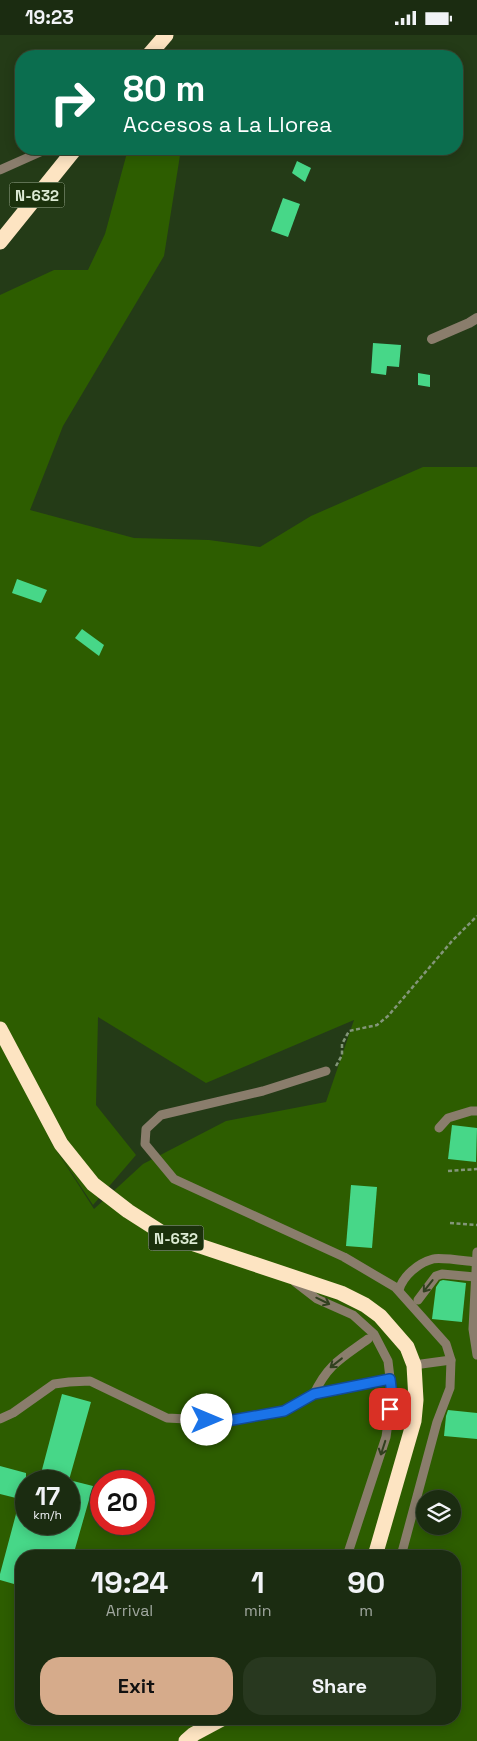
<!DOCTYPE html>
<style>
:root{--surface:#1b2c11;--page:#28381f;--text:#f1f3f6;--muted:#a0a79f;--line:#394831;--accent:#d6ab8b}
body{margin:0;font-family:"Space Grotesk",sans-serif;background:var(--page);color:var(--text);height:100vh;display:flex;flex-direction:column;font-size:19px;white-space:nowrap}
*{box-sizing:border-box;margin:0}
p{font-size:16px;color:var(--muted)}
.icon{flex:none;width:28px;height:28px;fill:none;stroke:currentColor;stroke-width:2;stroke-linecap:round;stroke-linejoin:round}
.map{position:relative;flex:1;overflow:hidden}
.drawer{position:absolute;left:15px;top:1515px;width:446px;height:175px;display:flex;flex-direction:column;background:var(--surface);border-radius:20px;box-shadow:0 2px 12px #0003,0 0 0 1px var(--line)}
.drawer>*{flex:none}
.banner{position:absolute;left:15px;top:15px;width:448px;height:105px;border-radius:20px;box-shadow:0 2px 12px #0003,0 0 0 1px var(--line);background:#0b6e4f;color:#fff;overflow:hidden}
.controls{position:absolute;left:416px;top:1455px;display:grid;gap:10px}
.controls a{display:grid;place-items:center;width:45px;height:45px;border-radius:50%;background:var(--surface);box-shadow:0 2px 12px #0003,0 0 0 1px var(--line);font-size:25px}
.speed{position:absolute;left:15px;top:1435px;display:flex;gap:10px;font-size:25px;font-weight:700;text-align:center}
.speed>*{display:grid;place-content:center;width:65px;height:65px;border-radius:50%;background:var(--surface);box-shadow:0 2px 12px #0003,0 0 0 1px var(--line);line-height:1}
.speed small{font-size:12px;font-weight:400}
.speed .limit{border:8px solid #d22;background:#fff;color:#111}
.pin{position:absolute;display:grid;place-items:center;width:42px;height:42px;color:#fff;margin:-21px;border-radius:10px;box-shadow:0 2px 8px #0006}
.me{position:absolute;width:55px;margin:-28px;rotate:90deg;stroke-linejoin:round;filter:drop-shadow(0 0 4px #0008)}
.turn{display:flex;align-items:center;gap:18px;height:105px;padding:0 25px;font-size:22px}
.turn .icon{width:65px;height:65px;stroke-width:2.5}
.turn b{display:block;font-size:35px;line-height:42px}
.eta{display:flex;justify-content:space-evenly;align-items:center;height:85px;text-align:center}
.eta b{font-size:30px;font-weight:800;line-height:35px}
.cta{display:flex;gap:10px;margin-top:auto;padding:10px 25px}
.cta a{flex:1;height:58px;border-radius:20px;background:var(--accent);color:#111;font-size:20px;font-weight:800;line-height:58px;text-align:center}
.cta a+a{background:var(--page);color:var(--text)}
.status{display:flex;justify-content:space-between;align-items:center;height:35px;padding:0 25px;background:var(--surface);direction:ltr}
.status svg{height:14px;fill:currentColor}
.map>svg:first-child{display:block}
.green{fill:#2d5d00;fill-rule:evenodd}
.building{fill:#47d788}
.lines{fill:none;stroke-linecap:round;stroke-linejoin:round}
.path{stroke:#839679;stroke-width:2.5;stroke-dasharray:4 2.5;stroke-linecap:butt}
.lane{stroke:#8a7d6c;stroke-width:9}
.street{stroke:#8a7d6c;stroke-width:10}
.highway{stroke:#fde4c2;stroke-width:15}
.oneway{stroke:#31401f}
.route-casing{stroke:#114b97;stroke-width:12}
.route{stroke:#1a73e8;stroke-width:9}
.labels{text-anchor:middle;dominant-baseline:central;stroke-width:5;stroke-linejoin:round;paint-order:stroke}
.shield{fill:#1b310c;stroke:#a2b298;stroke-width:1}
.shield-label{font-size:15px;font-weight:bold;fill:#dcead4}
</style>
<div class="status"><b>19:23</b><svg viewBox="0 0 49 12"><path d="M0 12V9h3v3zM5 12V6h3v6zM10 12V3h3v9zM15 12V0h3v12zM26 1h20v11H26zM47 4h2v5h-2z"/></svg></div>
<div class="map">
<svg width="477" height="1706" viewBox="0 0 477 1706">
<rect width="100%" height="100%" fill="#243b17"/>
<path class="green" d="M128,114H181L164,221L63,391L30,475L134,503L209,505L260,512L311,481L423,432H477V1706H0V260L54,235H88L105,199ZM98,982L206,1048L354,985L326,1067L226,1086L143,1129L94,1174L44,1096L93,1170L136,1120L96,1070ZM26,1446H69V1489H26ZM101,1446H144V1489H101ZM425,1464H452V1491H425ZM21,1521H455V1684H21Z"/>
<g class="building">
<polygon points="297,126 311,133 305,147 292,138"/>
<polygon points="283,163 300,169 288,202 271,196"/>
<polygon points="373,308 401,310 399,332 387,331 386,340 371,338"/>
<polygon points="418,338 430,340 430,352 418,350"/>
<polygon points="17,544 47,555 41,568 12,558"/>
<polygon points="82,594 104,610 99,621 75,603"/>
<polygon points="452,1090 477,1093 476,1127 448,1124"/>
<polygon points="351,1150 377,1152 372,1213 346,1211"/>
<polygon points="443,1245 466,1248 462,1287 432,1284 436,1252 440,1246"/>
<polygon points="62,1359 91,1367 69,1445 93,1451 73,1521 21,1521 21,1551 0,1545 0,1539 20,1464 0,1459 0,1431 26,1438 26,1489 69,1489 69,1446 39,1446"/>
<polygon points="448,1375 477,1378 477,1404 444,1401 446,1381"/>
</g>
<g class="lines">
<g class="path">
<polyline points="336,1031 342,1020 342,1009 349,996 377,990 388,981 452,906 477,881"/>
<polyline points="448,1136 477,1134"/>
<polyline points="450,1188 477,1190"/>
</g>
<g class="lane">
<polyline points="0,135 47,114"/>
<polyline points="326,1036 263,1056 161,1080 146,1094 145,1109 174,1144 344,1222 395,1252 446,1309 451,1325 450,1353 437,1387 401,1521"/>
<polyline points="439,1093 448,1083 471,1076 477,1076"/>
<polyline points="477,1217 473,1294 477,1320"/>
<polyline points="295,1247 317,1264 353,1280 374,1299 388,1326 392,1360 386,1402 347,1521"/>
<path d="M399,1255C403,1241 418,1228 433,1224C440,1222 466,1226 476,1227"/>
<polyline points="418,1265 436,1241 442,1239 475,1242"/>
<polyline points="414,1330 451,1325"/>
<path d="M314,1359C328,1329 342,1323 368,1304"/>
<polyline points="0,1384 13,1378 54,1349 69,1347 90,1346 167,1383 227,1386 284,1376 314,1359 390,1344"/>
</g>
<polyline class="street" points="432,304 469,288 477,283"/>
<g class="highway">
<polyline points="148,21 166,0"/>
<polyline points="0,207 75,114"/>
<polyline points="0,994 61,1109 93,1149 128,1176 164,1199 341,1258 365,1270 380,1281 407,1312 414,1330 416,1365 414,1386 375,1521"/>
<polyline points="186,1706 194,1699 222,1684"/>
</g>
</g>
<defs><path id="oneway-shaft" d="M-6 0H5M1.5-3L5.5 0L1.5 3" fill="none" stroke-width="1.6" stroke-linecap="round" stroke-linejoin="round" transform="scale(1.25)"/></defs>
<g class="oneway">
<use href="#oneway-shaft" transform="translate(428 1251) rotate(128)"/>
<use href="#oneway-shaft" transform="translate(323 1266) rotate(26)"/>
<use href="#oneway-shaft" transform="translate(336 1328) rotate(142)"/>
<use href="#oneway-shaft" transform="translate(383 1413) rotate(108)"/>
</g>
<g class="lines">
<g class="route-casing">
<polyline id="route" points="207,1385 227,1386 284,1376 314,1359 390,1344 392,1360 390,1374"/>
</g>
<use href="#route" class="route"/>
</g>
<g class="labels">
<g class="shield">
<rect x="9.5" y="147.5" width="55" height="25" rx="4"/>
<rect x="148.5" y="1190.5" width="55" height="25" rx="4"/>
</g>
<g class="shield-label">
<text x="37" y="160">N-632</text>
<text x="176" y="1203">N-632</text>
</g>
</g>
</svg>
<div class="controls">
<a><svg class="icon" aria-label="layers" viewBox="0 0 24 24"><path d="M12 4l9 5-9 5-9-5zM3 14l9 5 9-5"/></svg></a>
</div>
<div class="speed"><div>17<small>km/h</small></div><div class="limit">20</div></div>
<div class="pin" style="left:390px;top:1374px;background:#d93025"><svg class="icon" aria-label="arrive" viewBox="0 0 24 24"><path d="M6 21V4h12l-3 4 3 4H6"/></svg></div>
<svg class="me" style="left:207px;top:1385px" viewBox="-20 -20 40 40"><circle r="19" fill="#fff"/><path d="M0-13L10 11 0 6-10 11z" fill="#1a73e8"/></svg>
<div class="banner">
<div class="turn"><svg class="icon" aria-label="right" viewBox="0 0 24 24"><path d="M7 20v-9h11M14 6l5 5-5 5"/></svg><div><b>80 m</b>Accesos a La Llorea</div></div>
</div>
<section class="drawer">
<div class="eta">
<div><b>19:24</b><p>Arrival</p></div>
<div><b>1</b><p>min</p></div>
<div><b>90</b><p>m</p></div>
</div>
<div class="cta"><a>Exit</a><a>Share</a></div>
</section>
</div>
